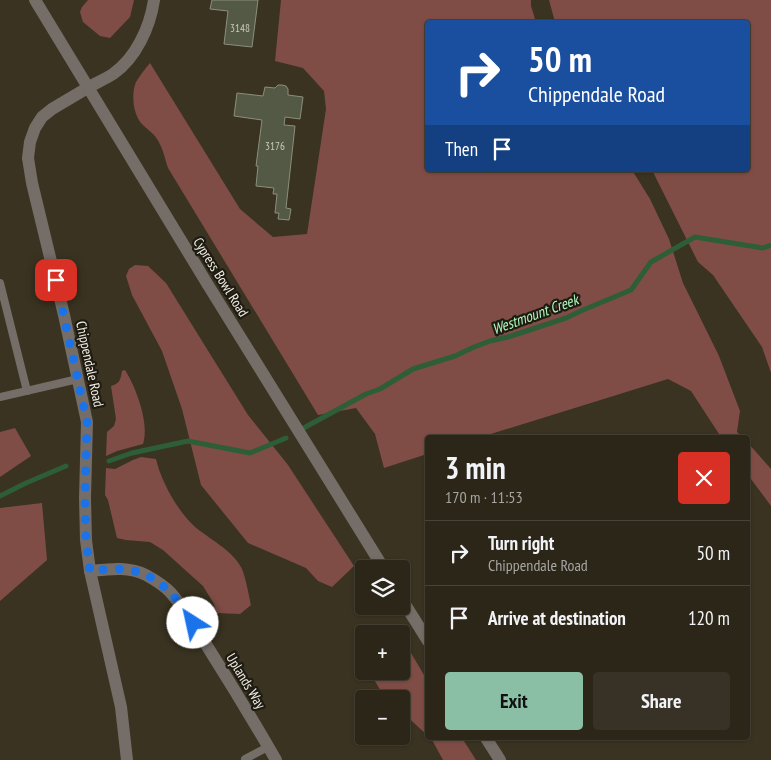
<!DOCTYPE html>
<meta charset="utf-8">
<style>
:root{--surface:#2c2619;--page:#383226;--text:#f1f3f6;--muted:#a6a5a2;--line:#484338;--accent:#8abfa5}
body{margin:0;font-family:"PT Sans Narrow",sans-serif;background:var(--page);color:var(--text);height:100vh;display:flex;flex-direction:column;font-size:19px;white-space:nowrap}
*{box-sizing:border-box;margin:0}
p{font-size:16px;color:var(--muted)}
.icon{flex:none;width:28px;height:28px;fill:none;stroke:currentColor;stroke-width:2;stroke-linecap:round;stroke-linejoin:round}
.map{position:relative;flex:1;overflow:hidden}
.drawer{position:absolute;left:425px;top:435px;width:325px;height:305px;display:flex;flex-direction:column;background:var(--surface);border-radius:5px;box-shadow:0 1px 4px #0004,0 0 0 1px var(--line)}
.drawer>*{flex:none}
.banner{position:absolute;left:425px;top:20px;width:325px;height:152px;border-radius:5px;box-shadow:0 1px 4px #0004,0 0 0 1px var(--line);background:#1a4fa0;color:#fff;overflow:hidden}
.buttons{position:absolute;left:355px;top:560px;display:grid;gap:10px}
.buttons a{display:grid;place-items:center;width:55px;height:55px;border-radius:5px;background:var(--surface);box-shadow:0 1px 4px #0004,0 0 0 1px var(--line);font-size:25px}
.pin{position:absolute;display:grid;place-items:center;width:42px;height:42px;color:#fff;margin:-21px;border-radius:10px;box-shadow:0 2px 8px #0006}
.me{position:absolute;width:55px;margin:-28px;rotate:325deg;stroke-linejoin:round;filter:drop-shadow(0 0 4px #0008)}
.turn{display:flex;align-items:center;gap:18px;height:105px;padding:0 20px;font-size:22px}
.turn .icon{width:65px;height:65px;stroke-width:2.5}
.turn b{display:block;font-size:35px;line-height:42px}
.then{display:flex;align-items:center;height:48px;padding:0 20px;background:#0003;gap:10px;font-size:19px}
.round{display:grid;place-items:center;flex:none;width:52px;height:52px;border-radius:5px;background:var(--page)}
.headline{display:flex;align-items:center;justify-content:space-between;height:85px;padding:0 20px}
h1{font-size:30px;font-weight:800;line-height:38px}
.cta{display:flex;gap:10px;margin-top:auto;padding:10px 20px}
.cta a{flex:1;height:58px;border-radius:5px;background:var(--accent);color:#111;font-size:20px;font-weight:800;line-height:58px;text-align:center}
.cta a+a{background:var(--page);color:var(--text)}
ul{padding:0;list-style:none}
li{display:flex;align-items:center;gap:15px;height:65px;padding:0 20px;border-top:1px solid var(--line)}
li div{flex:1}
li b{display:block;font-size:19px}
li em{font-style:normal}
.map>svg:first-child{display:block}
.green{fill:#7f4d45}
.lines{fill:none;stroke-linecap:round;stroke-linejoin:round}
.stream{stroke:#2d5e37;stroke-width:5}
.building{fill:#545945;stroke:#8b907a}
.service{stroke:#756d67;stroke-width:8}
.minor{stroke:#756d67;stroke-width:12}
.tertiary{stroke:#756d67;stroke-width:12}
.route{stroke:#1a73e8;stroke-width:9;stroke-dasharray:0 16.2}
.labels{text-anchor:middle;dominant-baseline:central;stroke-width:4.5;stroke-linejoin:round;paint-order:stroke}
.number-label{font-size:11px;fill:#cac9bb}
.street-label{font-size:14px;fill:#f2eee2;stroke:#1e1b13}
.water-label{font-size:15px;font-style:italic;fill:#adf8b8;stroke:#1e1b13}
</style>
<div class="map">
<svg width="771" height="760" viewBox="0 0 771 760">
<rect width="100%" height="100%" fill="#3a3321"/>
<g class="green">
<polygon points="88,0 134,0 130,17 110,38 100,36 83,22 80,12 82,7"/>
<path d="M281,0H531V6L536,22H428V170H632L650,199L669,239L683,283L719,356L740,411L737,432L742,437H721L691,391L668,379L481,437L428,438L427,454L384,468L375,434L356,408L318,415L168,168C165,159 163,148 157,139C153,132 146,129 141,123C133,113 131,94 136,82C140,75 145,69 150,63L240,209L273,237L307,234L326,109L324,91L303,68L275,61Z"/>
<polygon points="549,0 771,0 771,373 762,347 713,275 698,262 652,170 748,170 748,22 555,22"/>
<polygon points="135,265 148,266 166,283 248,415 288,465 354,566 332,587 318,581 306,568 248,543 201,485 182,409 162,351 132,295 126,276 129,269"/>
<path d="M125,370C136,387 150,425 143,444L117,451L106,456L107,432L114,426L116,419L111,386C120,383 120,381 122,371Z"/>
<polygon points="15,428 31,456 0,477 0,432"/>
<polygon points="748,443 771,469 771,506 748,475"/>
<path d="M141,457L156,459C161,481 177,510 194,526C209,539 231,549 241,567C245,574 249,596 251,605L240,614L217,613L214,604L203,586L163,550L150,542L126,540L117,538L108,500L105,495L106,468L115,469L133,460Z"/>
<polygon points="42,503 47,560 0,601 0,508"/>
<polygon points="408,648 427,680 427,735 401,711 401,699 388,699 382,693 369,671 401,671 401,650"/>
<polygon points="431,738 462,738 476,760 443,760"/>
</g>
<g class="lines">
<g class="stream">
<polyline points="300,430 366,394 380,389 413,369 455,356 474,347 490,341 508,337 566,318 583,310 631,290 651,262 695,237 763,248 771,245"/>
<polyline points="109,461 132,453 188,441 250,453 286,438"/>
<polyline points="0,496 26,483 66,466"/>
</g>
</g>
<g class="building">
<polygon points="212,0 258,0 252,47 224,44 228,11 210,9"/>
<polygon points="278,85 282,85 286,86 288,89 288,95 303,97 300,119 285,117 284,125 295,126 286,208 291,209 289,220 278,219 279,213 275,213 277,194 273,194 274,188 256,186 258,166 256,166 262,120 234,116 237,93 263,96 265,87 275,88"/>
</g>
<g class="lines">
<g class="service">
<polyline points="0,283 27,391"/>
<polyline points="0,397 78,379"/>
<polyline points="245,759 268,747"/>
</g>
<g class="minor">
<polyline points="89,87 52,109 42,117 35,128 30,142 28,158 32,183 64,315 87,422 85,498 86,540 90,571 121,707 127,760"/>
<path d="M90,571C109,569 129,566 146,575C155,580 164,585 171,593C185,609 196,628 207,646C231,684 254,722 276,760"/>
</g>
<g class="tertiary">
<polyline points="35,0 208,285 384,569"/>
<path d="M89,87C96,83 105,79 113,74C136,58 150,27 154,0"/>
<polyline points="401,598 428,641"/>
<polyline points="486,738 500,760"/>
</g>
</g>
<g class="lines">
<path class="route" d="M56,280L87,422L85,498L86,540L90,571C99,570 108,569 117,569C155,569 174,594 193,623"/>
</g>
<g class="labels">
<g class="number-label">
<text x="240" y="28">3148</text>
<text x="275" y="146">3176</text>
</g>
<g class="street-label">
<text transform="translate(221 277) rotate(58)">Cypress Bowl Road</text>
<text transform="translate(90 364) rotate(78)">Chippendale Road</text>
<text transform="translate(246 681) rotate(59)">Uplands Way</text>
</g>
<g class="water-label">
<text transform="translate(535 314) rotate(-20)">Westmount Creek</text>
</g>
</g>
</svg>
<div class="buttons">
<a><svg class="icon" aria-label="layers" viewBox="0 0 24 24"><path d="M12 4l9 5-9 5-9-5zM3 14l9 5 9-5"/></svg></a>
<a>+</a>
<a>−</a>
</div>
<div class="pin" style="left:56px;top:280px;background:#d93025"><svg class="icon" aria-label="arrive" viewBox="0 0 24 24"><path d="M6 21V4h12l-3 4 3 4H6"/></svg></div>
<svg class="me" style="left:193px;top:623px" viewBox="-20 -20 40 40"><circle r="19" fill="#fff"/><path d="M0-13L10 11 0 6-10 11z" fill="#1a73e8"/></svg>
<div class="banner">
<div class="turn"><svg class="icon" aria-label="right" viewBox="0 0 24 24"><path d="M7 20v-9h11M14 6l5 5-5 5"/></svg><div><b>50 m</b>Chippendale Road</div></div>
<div class="then">Then<svg class="icon" aria-label="arrive" viewBox="0 0 24 24"><path d="M6 21V4h12l-3 4 3 4H6"/></svg></div>
</div>
<section class="drawer">
<div class="headline"><div><h1>3 min</h1><p>170 m · 11:53</p></div><a class="round" style="background:#d93025;color:#fff"><svg class="icon" aria-label="close" viewBox="0 0 24 24"><path d="M6 6l12 12M18 6L6 18"/></svg></a></div>
<ul>
<li><svg class="icon" aria-label="right" viewBox="0 0 24 24"><path d="M7 20v-9h11M14 6l5 5-5 5"/></svg><div><b>Turn right</b><p>Chippendale Road</p></div><em>50 m</em></li>
<li><svg class="icon" aria-label="arrive" viewBox="0 0 24 24"><path d="M6 21V4h12l-3 4 3 4H6"/></svg><div><b>Arrive at destination</b></div><em>120 m</em></li>
</ul>
<div class="cta"><a>Exit</a><a>Share</a></div>
</section>
</div>
